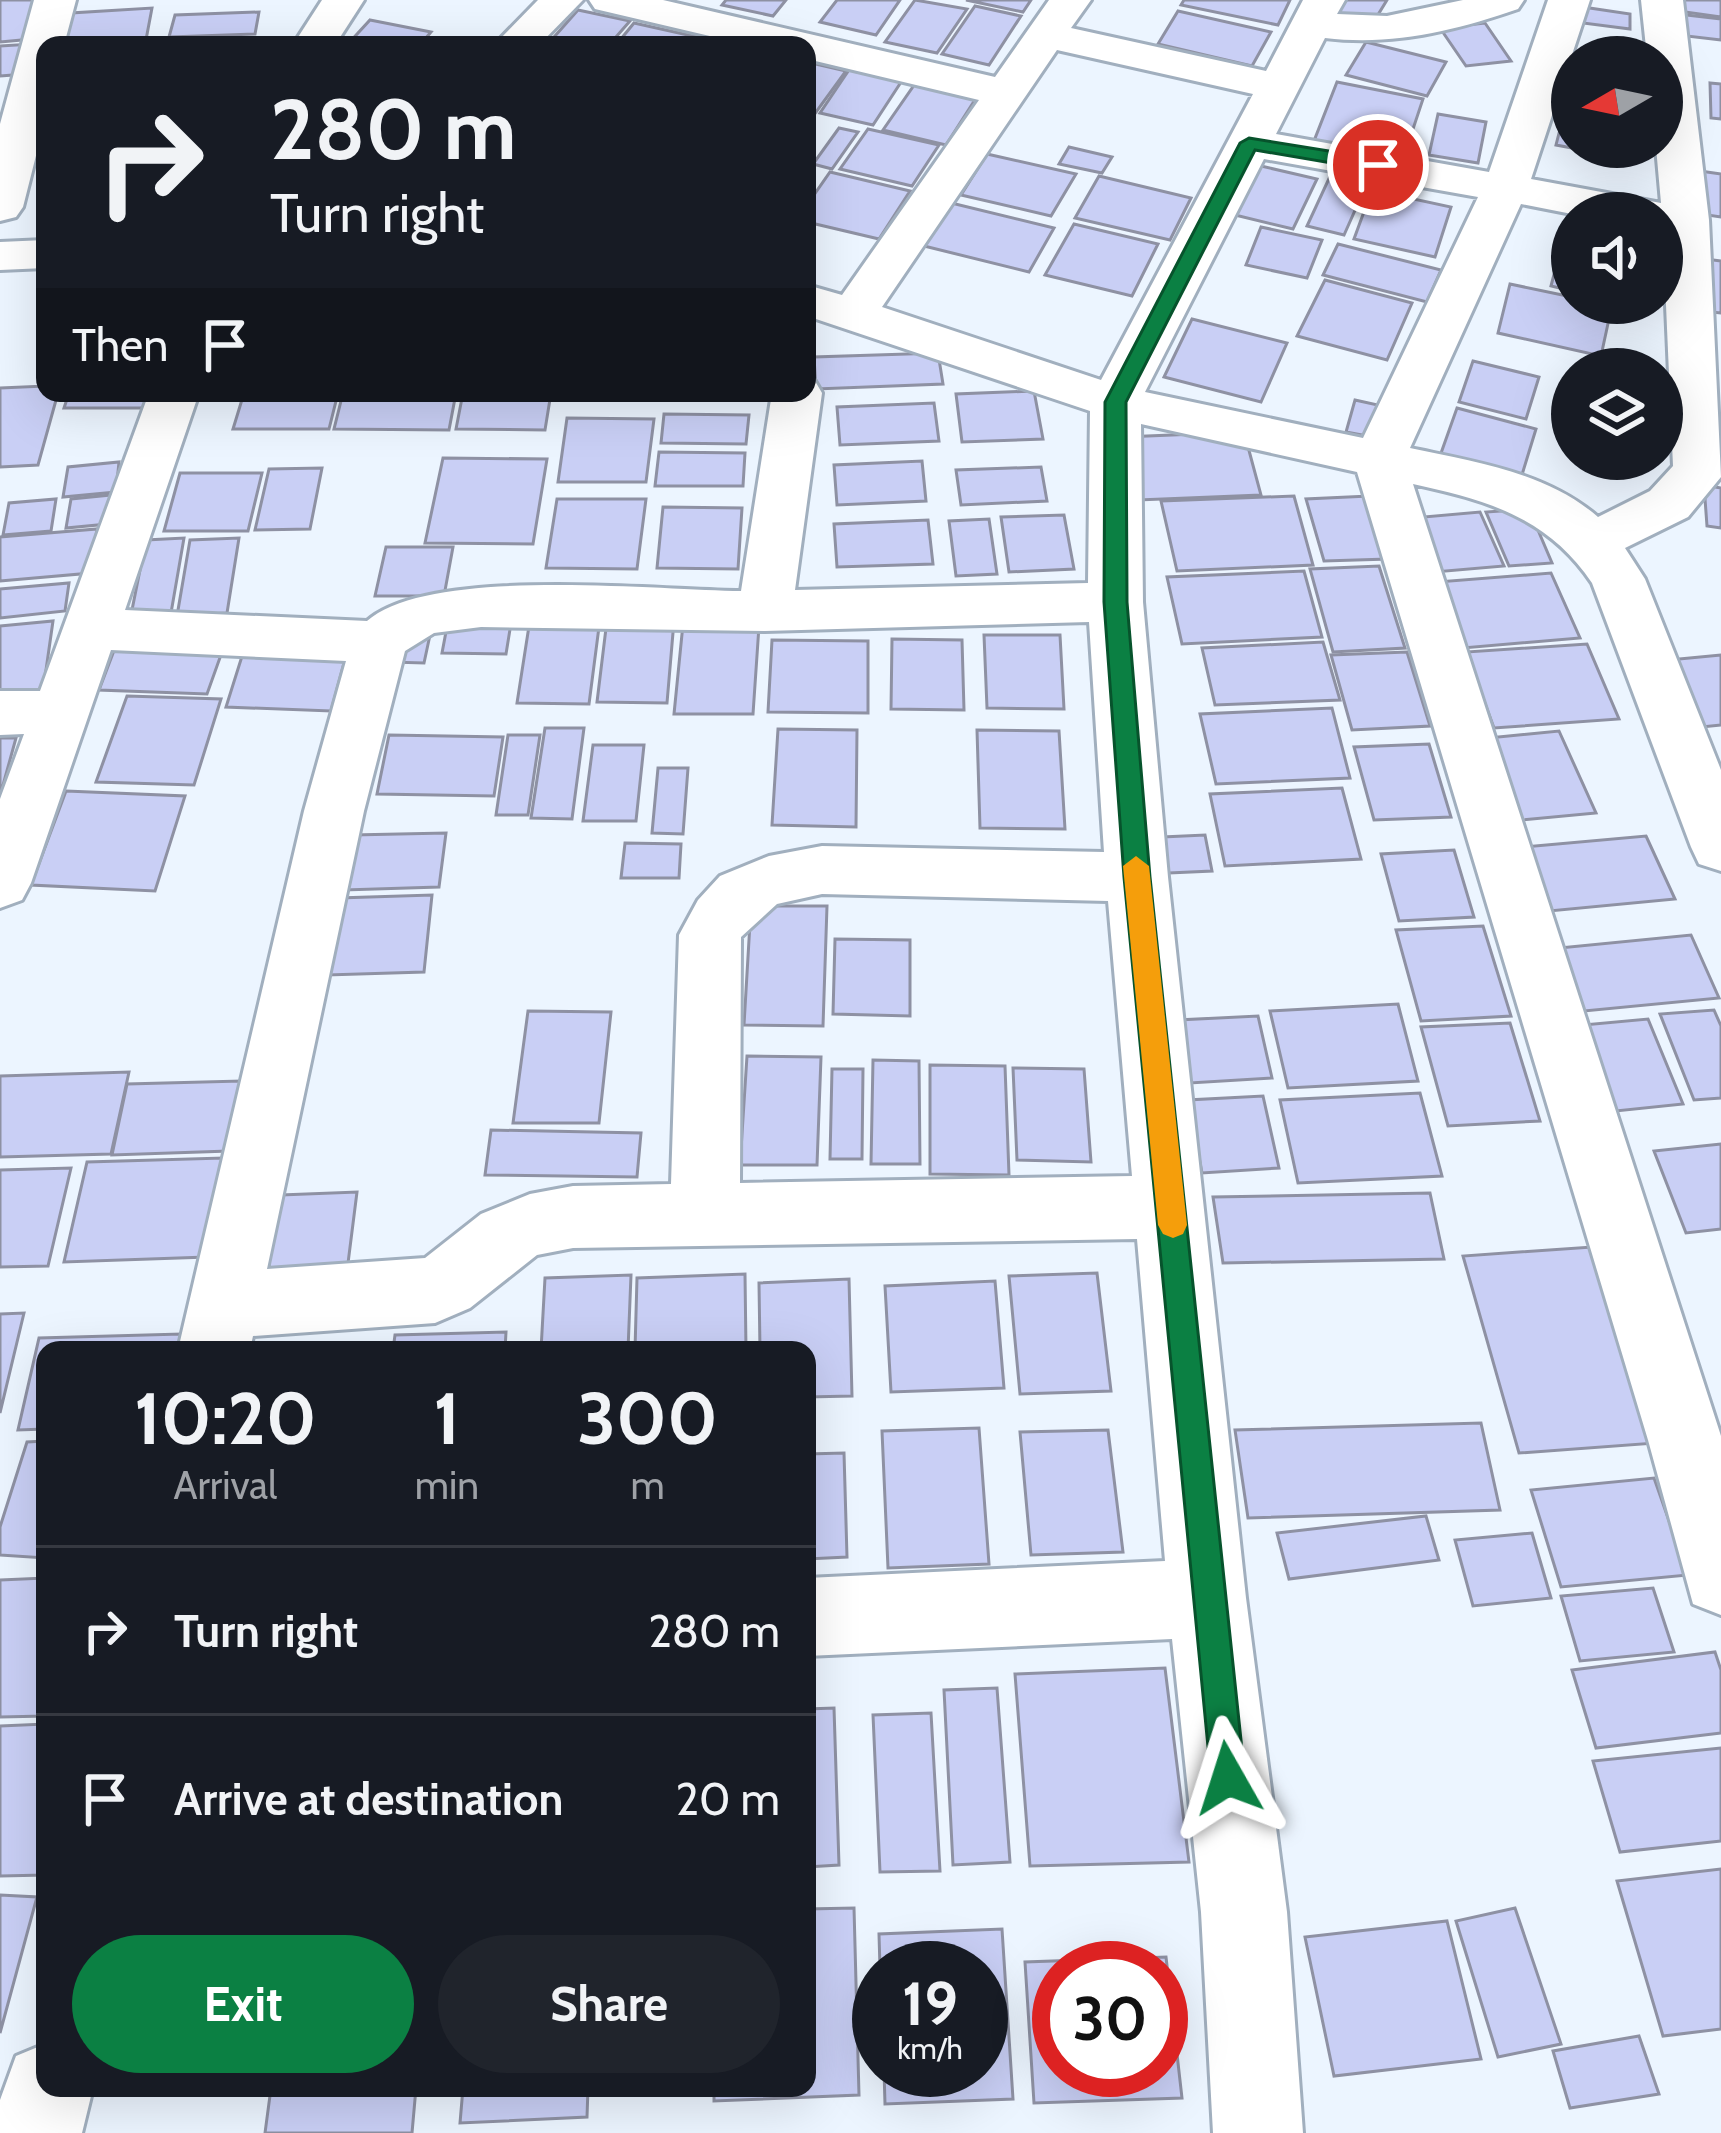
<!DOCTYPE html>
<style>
:root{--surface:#171b24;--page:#20242c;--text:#f1f3f6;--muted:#9ea1a6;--line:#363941;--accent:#0b8043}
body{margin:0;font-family:Cabin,sans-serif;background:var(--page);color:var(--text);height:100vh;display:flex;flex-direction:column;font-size:45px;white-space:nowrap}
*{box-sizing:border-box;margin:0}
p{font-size:39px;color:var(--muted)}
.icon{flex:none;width:66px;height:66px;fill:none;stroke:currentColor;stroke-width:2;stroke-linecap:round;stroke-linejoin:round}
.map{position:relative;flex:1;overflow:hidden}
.sheet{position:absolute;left:36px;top:1341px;width:780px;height:756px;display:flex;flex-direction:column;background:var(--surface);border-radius:24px;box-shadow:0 12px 48px #0002}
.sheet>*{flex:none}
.banner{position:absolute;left:36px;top:36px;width:780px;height:366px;border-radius:24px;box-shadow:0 12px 48px #0002;background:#171b24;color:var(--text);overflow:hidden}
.needle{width:78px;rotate:261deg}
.fabs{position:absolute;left:1551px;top:36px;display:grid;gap:24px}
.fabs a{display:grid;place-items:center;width:132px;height:132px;border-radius:50%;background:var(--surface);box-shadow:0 12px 48px #0002;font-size:60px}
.speed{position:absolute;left:852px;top:1941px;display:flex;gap:24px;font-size:60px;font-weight:700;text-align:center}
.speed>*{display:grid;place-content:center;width:156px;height:156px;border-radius:50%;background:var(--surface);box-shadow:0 12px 48px #0002;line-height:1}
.speed small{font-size:30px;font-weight:400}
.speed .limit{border:18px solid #d22;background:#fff;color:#111}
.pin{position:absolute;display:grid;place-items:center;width:102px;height:102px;color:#fff;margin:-51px;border:6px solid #fff;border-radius:50%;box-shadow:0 3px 12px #0007}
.me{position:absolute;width:132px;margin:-66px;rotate:354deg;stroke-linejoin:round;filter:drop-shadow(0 0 9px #0008)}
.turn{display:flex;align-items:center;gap:42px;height:252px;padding:0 36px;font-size:54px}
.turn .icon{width:156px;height:156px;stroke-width:2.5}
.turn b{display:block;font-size:84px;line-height:102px}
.then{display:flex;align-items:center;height:114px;padding:0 36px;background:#0003;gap:24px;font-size:45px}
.eta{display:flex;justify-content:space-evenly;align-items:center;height:204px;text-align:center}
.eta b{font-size:72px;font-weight:700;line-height:84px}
.action{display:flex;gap:24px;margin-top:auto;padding:24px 36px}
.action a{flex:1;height:138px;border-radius:72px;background:var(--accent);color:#fff;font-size:48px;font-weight:700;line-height:138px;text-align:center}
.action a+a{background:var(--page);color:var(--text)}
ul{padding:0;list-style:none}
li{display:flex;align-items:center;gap:36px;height:168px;padding:0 36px;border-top:3px solid var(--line)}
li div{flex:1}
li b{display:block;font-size:45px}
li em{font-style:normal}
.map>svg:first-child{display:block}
.building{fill:#c9cff5;stroke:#8e91a3;stroke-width:3;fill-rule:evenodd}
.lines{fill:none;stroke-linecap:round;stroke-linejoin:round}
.minor-casing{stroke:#a1afbe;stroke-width:6}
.minor{fill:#fff;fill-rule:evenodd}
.route{fill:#0b8043;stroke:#07532c;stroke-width:3}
.slow{fill:#f59e0b}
</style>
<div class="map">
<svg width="1721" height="2133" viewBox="0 0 1721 2133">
<rect width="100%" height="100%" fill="#ecf5ff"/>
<g class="building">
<polygon points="0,0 39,0 32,39 0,42"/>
<polygon points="726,0 786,0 773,16 722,5"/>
<polygon points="837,0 900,0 876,35 820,22"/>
<polygon points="915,0 967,9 937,53 885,42"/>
<polygon points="966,0 1031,0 1023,12"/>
<polygon points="1184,0 1290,0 1278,25 1181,5"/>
<polygon points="1334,0 1387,0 1368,31 1322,19"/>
<polygon points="1678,0 1721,0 1721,17 1678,11"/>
<polygon points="975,6 1021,16 989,65 942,54"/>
<polygon points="1583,7 1630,14 1630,29 1583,23"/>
<polygon points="152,8 145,45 64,45 71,13"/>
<polygon points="578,10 630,21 609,45 547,45"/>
<polygon points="1178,11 1271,32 1252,66 1158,44"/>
<polygon points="259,12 255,34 169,37 175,15"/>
<polygon points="1678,14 1721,19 1721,40 1678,35"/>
<polygon points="370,20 431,32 420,45 347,45"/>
<polygon points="634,23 697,37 690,45 616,45"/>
<polygon points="1485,23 1511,61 1466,66 1440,28"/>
<polygon points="1366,42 1446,62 1427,96 1346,75"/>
<polygon points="32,44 26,74 0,76 0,46"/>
<polygon points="807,62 846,71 811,119 807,118"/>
<polygon points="853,64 905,76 873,125 820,113"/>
<polygon points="917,81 978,95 946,145 883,130"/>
<polygon points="1337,82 1423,99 1403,159 1314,141"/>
<polygon points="1710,83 1721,84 1721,119 1711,118"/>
<polygon points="1567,102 1572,103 1572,147 1617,147 1615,156 1556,145"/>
<polygon points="1438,114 1486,122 1478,163 1429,155"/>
<polygon points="839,128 858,132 832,169 813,164"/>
<polygon points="868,129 939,145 912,186 840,169"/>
<polygon points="1069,147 1112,157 1102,173 1059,164"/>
<polygon points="987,154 1076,174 1051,216 961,195"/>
<polygon points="1261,166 1317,179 1293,229 1235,215"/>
<polygon points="1693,170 1721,174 1721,217 1694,213"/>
<polygon points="830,172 910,191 879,239 807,222 807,205"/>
<polygon points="1332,172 1368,181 1344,235 1307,226"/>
<polygon points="1099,176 1191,198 1170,240 1075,218"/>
<polygon points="1372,190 1451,207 1435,257 1354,239"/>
<polygon points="939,200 1054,228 1029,272 912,243"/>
<polygon points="1074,224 1158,244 1132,296 1045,275"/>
<polygon points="1261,227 1322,240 1307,278 1246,265"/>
<polygon points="1565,232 1572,233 1572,291 1551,286"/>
<polygon points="1338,244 1441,270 1427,302 1323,275"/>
<polygon points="1698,258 1721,261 1721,313 1702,311"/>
<polygon points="1325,280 1412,303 1387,360 1297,336"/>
<polygon points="1510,284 1572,297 1572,303 1612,305 1601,356 1498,333"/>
<polygon points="1192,319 1287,343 1261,402 1164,377"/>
<polygon points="938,353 943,384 816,389 814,357"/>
<polygon points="1473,361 1539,377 1526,419 1459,402"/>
<polygon points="45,386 45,393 58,393 38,465 0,467 0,388"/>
<polygon points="1034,391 1043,439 962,442 956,394"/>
<polygon points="69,393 148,393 143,408 64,408"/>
<polygon points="244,393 338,393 329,429 233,429"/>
<polygon points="343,393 456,393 449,430 334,429"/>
<polygon points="463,393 551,393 545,430 456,429"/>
<polygon points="1355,400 1387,407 1378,438 1346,432"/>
<polygon points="934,403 939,441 840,445 837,407"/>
<polygon points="1457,408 1536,429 1521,478 1440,456"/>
<polygon points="664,414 749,415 746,444 661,443"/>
<polygon points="567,418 654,419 646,482 558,482"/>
<polygon points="1244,432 1261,495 1138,500 1124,437"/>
<polygon points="659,452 745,453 743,486 655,486"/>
<polygon points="443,458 547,459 533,544 425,543"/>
<polygon points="922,461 926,501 837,505 834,465"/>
<polygon points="119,462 116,492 63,497 68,467"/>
<polygon points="1041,467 1047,501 961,505 956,470"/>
<polygon points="322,468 310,529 255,530 269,469"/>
<polygon points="180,473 262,473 248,531 164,531"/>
<polygon points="1704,485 1721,488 1721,528 1707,526"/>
<polygon points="121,494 118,523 66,528 71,499"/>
<polygon points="1294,496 1313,565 1177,571 1161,501"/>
<polygon points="1369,496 1388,559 1324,561 1306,499"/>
<polygon points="56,499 51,531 3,535 9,503"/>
<polygon points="557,499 646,499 637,569 546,568"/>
<polygon points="663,507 742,508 738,569 657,568"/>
<polygon points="1529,509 1552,563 1509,566 1486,512"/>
<polygon points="1480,512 1504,566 1423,573 1401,519"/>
<polygon points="1064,515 1074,569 1009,572 1001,517"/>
<polygon points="989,519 997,574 956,576 949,521"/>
<polygon points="928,520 933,564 837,567 834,524"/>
<polygon points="97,529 91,573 0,581 0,537"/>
<polygon points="184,538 171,613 131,615 146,540"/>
<polygon points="239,538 227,613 177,616 190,540"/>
<polygon points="386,547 453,547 444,596 375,596"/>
<polygon points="1379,566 1405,648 1333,652 1310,569"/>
<polygon points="1304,571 1322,637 1182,644 1167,577"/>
<polygon points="1551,573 1580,638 1463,648 1437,582"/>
<polygon points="69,583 65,611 0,618 0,589"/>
<polygon points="449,616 512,617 506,654 442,653"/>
<polygon points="607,620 674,621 667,703 597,702"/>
<polygon points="53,621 42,698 0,702 0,626"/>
<polygon points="683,624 759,626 753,714 674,714"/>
<polygon points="529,626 599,627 589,704 517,703"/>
<polygon points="430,635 424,663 387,662"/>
<polygon points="984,635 1060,635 1064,709 987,708"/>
<polygon points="892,639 962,640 964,710 891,709"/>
<polygon points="772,640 868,641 868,713 768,712"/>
<polygon points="1323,642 1340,700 1215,705 1202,648"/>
<polygon points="1587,644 1619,719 1494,728 1466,652"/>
<polygon points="115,648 222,652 207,694 99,690"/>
<polygon points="1407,652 1430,726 1352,730 1331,655"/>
<polygon points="243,653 346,656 331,711 226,707"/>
<polygon points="1721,655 1721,725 1692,728 1658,661"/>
<polygon points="127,696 221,699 194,785 96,782"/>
<polygon points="1332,708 1350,778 1216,784 1200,714"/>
<polygon points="545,728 584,728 572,819 531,818"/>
<polygon points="778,729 857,730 856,827 772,825"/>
<polygon points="977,730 1059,731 1065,829 980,828"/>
<polygon points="1559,731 1596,813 1512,821 1478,739"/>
<polygon points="389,735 503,737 494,796 377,794"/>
<polygon points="508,735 540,735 528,815 496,815"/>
<polygon points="0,738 16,738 0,796"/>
<polygon points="1429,744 1451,817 1374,820 1354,747"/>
<polygon points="593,745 644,745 636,821 583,821"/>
<polygon points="658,768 688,768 683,834 652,833"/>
<polygon points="1342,788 1361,859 1225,866 1210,794"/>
<polygon points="66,791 185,796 155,891 31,885"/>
<polygon points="446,833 439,887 344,890 352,835"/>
<polygon points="1205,835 1212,871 1147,874 1141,838"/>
<polygon points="1646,836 1675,899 1539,912 1514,848"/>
<polygon points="625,843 681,844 679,878 621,878"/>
<polygon points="1454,850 1474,917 1399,921 1381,854"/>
<polygon points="432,895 424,972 327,975 338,898"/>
<polygon points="751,906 827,906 823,1026 744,1025"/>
<polygon points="1483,926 1511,1016 1421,1021 1396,930"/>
<polygon points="1691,935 1719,998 1574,1012 1549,949"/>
<polygon points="835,939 910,940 910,1016 833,1014"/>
<polygon points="1398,1004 1418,1081 1288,1088 1270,1011"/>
<polygon points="1714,1010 1721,1026 1721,1098 1694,1100 1660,1014"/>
<polygon points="528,1011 611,1012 599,1123 513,1123"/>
<polygon points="1258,1016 1272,1078 1190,1083 1178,1020"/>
<polygon points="1648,1019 1683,1104 1616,1111 1583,1025"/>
<polygon points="1510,1023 1540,1121 1448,1126 1421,1027"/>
<polygon points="747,1056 821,1057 817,1165 740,1165"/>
<polygon points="873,1060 919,1061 920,1164 871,1164"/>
<polygon points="930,1065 1005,1066 1009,1175 930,1174"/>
<polygon points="1013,1068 1084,1069 1091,1162 1017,1160"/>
<polygon points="832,1069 863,1069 862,1159 830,1159"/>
<polygon points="129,1072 111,1154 0,1157 0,1076"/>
<polygon points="241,1081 229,1151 112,1155 127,1084"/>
<polygon points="1420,1093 1442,1176 1298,1183 1280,1100"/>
<polygon points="1263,1096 1279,1168 1202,1173 1188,1100"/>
<polygon points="491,1130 641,1133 637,1177 485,1175"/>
<polygon points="1721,1144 1721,1229 1686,1233 1654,1151"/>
<polygon points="223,1158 207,1257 64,1262 87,1162"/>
<polygon points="71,1168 48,1266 0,1267 0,1170"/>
<polygon points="357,1192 346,1279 242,1282 255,1196"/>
<polygon points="1430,1193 1444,1259 1223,1263 1213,1197"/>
<polygon points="1592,1247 1656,1443 1519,1453 1463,1256"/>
<polygon points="1097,1273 1111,1391 1020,1394 1009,1276"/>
<polygon points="745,1274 746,1350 635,1350 637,1278"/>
<polygon points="631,1275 628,1350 541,1350 545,1278"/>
<polygon points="849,1279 852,1396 807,1397 807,1350 760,1350 759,1283"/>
<polygon points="995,1281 1004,1388 891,1392 885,1286"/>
<polygon points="24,1313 0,1413 0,1314"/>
<polygon points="506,1332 505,1350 393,1350 395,1335"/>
<polygon points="181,1334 178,1350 45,1350 45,1429 18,1430 39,1338"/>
<polygon points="1481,1423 1500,1510 1248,1518 1235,1430"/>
<polygon points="979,1428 989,1564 888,1568 882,1431"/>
<polygon points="1108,1430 1123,1552 1031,1555 1020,1432"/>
<polygon points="45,1441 45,1558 0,1555 0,1527 27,1442"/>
<polygon points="844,1453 847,1557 807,1559 807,1454"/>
<polygon points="1654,1478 1688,1575 1561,1587 1531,1490"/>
<polygon points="1426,1516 1439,1560 1289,1579 1277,1533"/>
<polygon points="1532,1533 1551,1598 1473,1606 1455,1540"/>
<polygon points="45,1578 45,1716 0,1717 0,1580"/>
<polygon points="1653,1588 1674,1652 1580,1661 1561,1596"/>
<polygon points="1715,1652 1721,1670 1721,1733 1596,1748 1572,1670"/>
<polygon points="1165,1668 1189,1862 1030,1866 1015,1674"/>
<polygon points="997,1688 1010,1862 953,1865 944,1690"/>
<polygon points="834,1708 839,1865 807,1867 807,1709"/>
<polygon points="931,1713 940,1871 880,1872 873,1715"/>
<polygon points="45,1724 45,1875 0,1876 0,1726"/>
<polygon points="1721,1748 1721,1841 1620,1852 1593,1761"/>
<polygon points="1721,1869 1721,2029 1663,2036 1617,1881"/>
<polygon points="0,1895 37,1897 0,2033"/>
<polygon points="854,1908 859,2095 714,2101 714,2088 807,2088 807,1909"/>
<polygon points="1515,1908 1561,2044 1498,2057 1456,1921"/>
<polygon points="1447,1921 1481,2059 1334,2076 1305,1937"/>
<polygon points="1002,1929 1013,2099 885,2104 884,2070 981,2070 981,1968 880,1968 879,1934"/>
<path d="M1166,1957L1182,2098L1034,2103L1025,1962ZM1059,1968H1161V2070H1059Z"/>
<polygon points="1639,2036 1659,2094 1570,2108 1553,2051"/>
<polygon points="271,2088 416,2088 412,2133 265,2133"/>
<polygon points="463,2088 588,2088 587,2117 460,2123"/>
</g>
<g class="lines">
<g class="minor-casing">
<g id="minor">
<polygon points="34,0 76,0 64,45 45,45 45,120 23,207 16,217 0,221 0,124"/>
<polygon points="322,0 364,0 335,45 293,45"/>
<polygon points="538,0 583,0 539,45 494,45"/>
<path d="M589,0H663L995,77L1049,0H1091L1071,28L1266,71L1303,0H1345L1337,14L1387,16L1463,0H1524L1518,9C1454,31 1393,46 1325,38L1276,134L1489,172L1548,0H1590L1531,179L1661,203L1656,147H1662V57H1647L1641,0H1683L1709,220L1721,477L1688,517L1625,548L1645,579L1721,770V871L1699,864L1691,847L1592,583C1548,517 1486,500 1413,484L1721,1436V1615L1693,1604L1648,1440L1357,472L1141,424L1143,602L1168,877L1246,1598L1287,1912L1303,2133H1213L1201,1912L1172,1639L807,1656V1578L1165,1561L1137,1239L573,1248L537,1255L470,1308L435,1323L253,1336L250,1350H178L304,811L346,661L111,650L31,883L22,900L0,908V799L24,734L0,735V691H40L149,393H199L125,610L367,621C429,566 655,590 741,591L772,393H807V379L815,381L822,393L795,590L1088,583L1090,411L807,316V285L842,295L979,100L807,59V45H748L595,9ZM1057,50L1253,94L1101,380L882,307ZM1264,159L1478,197L1363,438L1145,392ZM1521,204L1572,214L1662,213L1673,466L1650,491L1598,517C1546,472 1475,462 1410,448ZM1089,622L1104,852L822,846L769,856L720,876L698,900L679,935L671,1184L573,1186L530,1194L481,1214L425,1258L267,1269L364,811L405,651L434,633L481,627L765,631ZM822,894L1108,901L1132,1176L740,1183L741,937L777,904Z"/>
<polygon points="45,240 45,268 0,270 0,242"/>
<polygon points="45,2044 45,2088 93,2088 82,2133 0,2133 0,2100 16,2056"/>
</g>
</g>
<use href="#minor" class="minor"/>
</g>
<polygon class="route" points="1249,138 1378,159 1387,165 1378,171 1255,150 1126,402 1127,602 1150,877 1245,1778 1240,1790 1228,1795 1216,1790 1211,1778 1124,877 1104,602 1105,402 1240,143"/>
<polygon class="slow" points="1136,856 1149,866 1187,1225 1183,1234 1173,1238 1163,1234 1158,1225 1123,866"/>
</svg>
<div class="fabs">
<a><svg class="needle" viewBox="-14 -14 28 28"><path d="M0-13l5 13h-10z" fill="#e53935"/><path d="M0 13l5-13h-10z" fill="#9ea1a6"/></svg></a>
<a><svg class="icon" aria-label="sound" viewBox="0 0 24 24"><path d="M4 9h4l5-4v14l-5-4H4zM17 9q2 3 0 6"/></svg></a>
<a><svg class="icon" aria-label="layers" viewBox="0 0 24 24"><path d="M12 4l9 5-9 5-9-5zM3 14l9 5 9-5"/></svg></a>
</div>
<div class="speed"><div>19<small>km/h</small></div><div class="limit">30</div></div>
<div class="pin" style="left:1378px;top:165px;background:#d93025"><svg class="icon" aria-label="arrive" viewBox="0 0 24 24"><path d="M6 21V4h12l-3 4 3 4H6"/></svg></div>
<svg class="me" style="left:1228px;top:1778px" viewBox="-20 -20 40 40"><path d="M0-17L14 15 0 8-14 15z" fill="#0b8043" stroke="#fff" stroke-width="4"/></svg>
<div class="banner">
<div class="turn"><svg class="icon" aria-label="right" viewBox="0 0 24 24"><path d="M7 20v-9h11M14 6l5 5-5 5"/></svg><div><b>280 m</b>Turn right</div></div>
<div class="then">Then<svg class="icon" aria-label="arrive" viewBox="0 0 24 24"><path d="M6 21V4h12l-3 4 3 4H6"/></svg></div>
</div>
<section class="sheet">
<div class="eta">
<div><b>10:20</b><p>Arrival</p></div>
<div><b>1</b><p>min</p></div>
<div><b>300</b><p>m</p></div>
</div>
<ul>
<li><svg class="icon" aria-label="right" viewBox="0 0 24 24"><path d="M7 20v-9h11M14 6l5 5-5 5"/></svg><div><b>Turn right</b></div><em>280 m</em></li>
<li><svg class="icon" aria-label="arrive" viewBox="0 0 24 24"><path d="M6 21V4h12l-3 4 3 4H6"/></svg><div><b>Arrive at destination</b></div><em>20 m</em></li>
</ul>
<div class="action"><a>Exit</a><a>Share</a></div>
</section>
</div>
